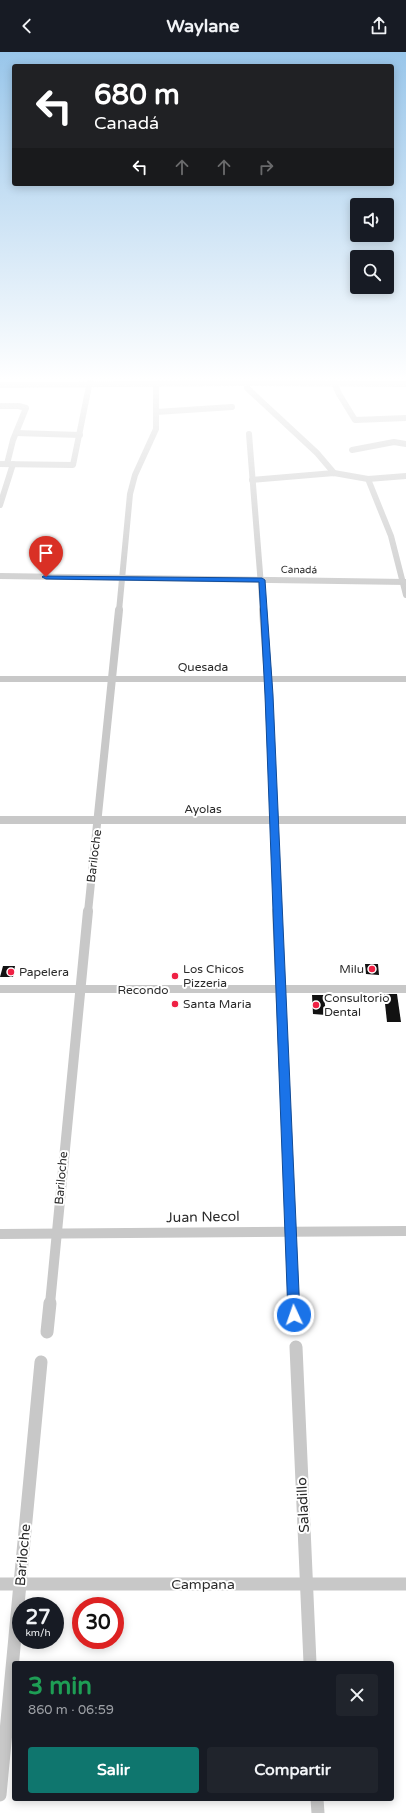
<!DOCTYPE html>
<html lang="es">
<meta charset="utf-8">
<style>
:root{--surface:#171b24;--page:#20242c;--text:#f1f3f6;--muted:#9ea1a6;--accent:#0f766e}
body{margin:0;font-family:"Varela Round",sans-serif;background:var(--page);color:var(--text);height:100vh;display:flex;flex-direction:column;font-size:15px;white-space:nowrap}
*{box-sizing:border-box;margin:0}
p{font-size:13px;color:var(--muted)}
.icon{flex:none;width:22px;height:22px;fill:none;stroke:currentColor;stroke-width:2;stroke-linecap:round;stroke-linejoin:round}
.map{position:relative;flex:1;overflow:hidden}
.details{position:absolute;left:12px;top:1609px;width:382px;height:140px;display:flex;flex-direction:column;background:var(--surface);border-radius:4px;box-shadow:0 2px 10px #0003}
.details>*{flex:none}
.banner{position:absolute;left:12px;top:12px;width:382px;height:122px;border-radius:4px;box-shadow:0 2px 10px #0003;background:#202124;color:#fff;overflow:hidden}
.controls{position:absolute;left:350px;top:146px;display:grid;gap:8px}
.controls a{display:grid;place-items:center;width:44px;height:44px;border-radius:4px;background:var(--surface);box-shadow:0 2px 10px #0003;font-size:20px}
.speed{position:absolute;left:12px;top:1545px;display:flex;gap:8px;font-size:20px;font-weight:700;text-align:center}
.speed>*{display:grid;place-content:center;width:52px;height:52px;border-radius:50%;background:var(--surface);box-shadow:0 2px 10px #0003;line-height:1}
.speed small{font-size:10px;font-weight:400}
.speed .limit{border:6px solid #d22;background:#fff;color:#111}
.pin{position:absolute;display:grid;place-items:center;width:34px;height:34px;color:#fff;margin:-41px -17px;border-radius:50% 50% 50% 0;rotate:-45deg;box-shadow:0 0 4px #0007}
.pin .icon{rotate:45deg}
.me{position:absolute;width:44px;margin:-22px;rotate:357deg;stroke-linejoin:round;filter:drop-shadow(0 0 3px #0008)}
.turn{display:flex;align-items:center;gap:14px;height:84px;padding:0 16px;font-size:18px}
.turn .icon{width:52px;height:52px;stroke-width:2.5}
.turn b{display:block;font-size:28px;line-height:34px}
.lanes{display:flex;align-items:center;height:38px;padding:0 16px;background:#0003;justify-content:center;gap:20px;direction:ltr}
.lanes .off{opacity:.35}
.round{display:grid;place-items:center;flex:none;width:42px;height:42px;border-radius:4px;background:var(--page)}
.overview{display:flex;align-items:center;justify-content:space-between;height:68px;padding:0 16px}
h1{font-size:24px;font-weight:800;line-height:30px;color:#1e9e55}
.button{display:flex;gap:8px;margin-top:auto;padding:8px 16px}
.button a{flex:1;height:46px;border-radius:4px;background:var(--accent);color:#fff;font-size:16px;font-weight:800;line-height:46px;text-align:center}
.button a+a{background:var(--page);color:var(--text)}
header{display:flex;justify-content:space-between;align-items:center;height:52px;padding:0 16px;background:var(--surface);font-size:18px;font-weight:800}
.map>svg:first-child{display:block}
.building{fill:#121212}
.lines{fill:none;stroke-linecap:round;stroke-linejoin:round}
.minor-far3{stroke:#c8c8c8;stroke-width:6}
.minor-far2{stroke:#c8c8c8;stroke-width:8}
.minor-far1{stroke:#c8c8c8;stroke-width:10}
.minor{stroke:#c8c8c8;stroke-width:13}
.tertiary{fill:#c8c8c8;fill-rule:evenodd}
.route{fill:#1a73e8;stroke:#114b97}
.poi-dot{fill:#ef2144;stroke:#fff;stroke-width:1.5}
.labels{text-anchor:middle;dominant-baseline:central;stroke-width:4;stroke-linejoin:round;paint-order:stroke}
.far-street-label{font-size:10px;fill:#2b2b2b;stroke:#fff}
.street-label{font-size:12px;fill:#2b2b2b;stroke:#fff}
.poi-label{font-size:12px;fill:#2b2b2b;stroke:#fff;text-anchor:start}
.near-street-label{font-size:14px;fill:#2b2b2b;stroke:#fff}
</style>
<header><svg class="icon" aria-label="back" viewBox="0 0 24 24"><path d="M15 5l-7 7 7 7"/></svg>Waylane<svg class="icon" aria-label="share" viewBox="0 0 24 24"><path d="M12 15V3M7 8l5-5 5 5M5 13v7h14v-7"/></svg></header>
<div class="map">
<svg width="406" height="1761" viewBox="0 0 406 1761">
<rect width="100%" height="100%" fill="#fff"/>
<g class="building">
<polygon points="365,912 378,912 379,923 366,922"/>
<polygon points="3,914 15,914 13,925 0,925"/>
<polygon points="384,942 397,942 401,970 387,970"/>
<polygon points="312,943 324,943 326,963 313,962"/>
</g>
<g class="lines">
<g class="minor-far3">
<polyline points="333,328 339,342 355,368 406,366"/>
<polyline points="247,331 247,336 317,401 334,421"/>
<polyline points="0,333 238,331 406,332"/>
<polyline points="0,354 19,354 26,356 13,388 7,412"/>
<polyline points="156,360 232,355"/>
<polyline points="16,381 80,383"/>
<polyline points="249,382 263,559"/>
<polyline points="352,398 394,390 406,392"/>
<polyline points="0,412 73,413 90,329"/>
<polyline points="368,427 391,484 406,543"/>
<polyline points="252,428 334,421 368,427 406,424"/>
<polyline points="0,453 13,412"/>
<polyline points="0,524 406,530"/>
<polyline points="119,559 130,442 135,423 156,377 156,332"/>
</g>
<g class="minor-far2">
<polyline points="263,558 268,627 278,860"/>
<polyline points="0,768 406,768"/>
<polyline points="88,860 119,558"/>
</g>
<g class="minor-far1">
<polyline points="277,859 294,1252"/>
<polyline points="0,1182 406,1179"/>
<polyline points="50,1252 88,859"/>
</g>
<g class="minor">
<polyline points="293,1251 294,1263"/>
<polyline points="47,1280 50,1251"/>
<polyline points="296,1295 310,1611"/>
<polyline points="0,1532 406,1532"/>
<polyline points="0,1743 41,1310"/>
<polyline points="317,1747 318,1761"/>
</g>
<g class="tertiary">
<rect x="0" y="624" width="406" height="6"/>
<rect x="0" y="933" width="406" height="8"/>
</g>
</g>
<linearGradient id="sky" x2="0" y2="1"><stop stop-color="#99c6ea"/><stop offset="0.57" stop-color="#fff"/><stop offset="1" stop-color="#fff" stop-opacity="0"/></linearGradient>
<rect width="406" height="574" fill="url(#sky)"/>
<polygon class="route" points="43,524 262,526 265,528 273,643 300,1263 298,1267 294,1269 290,1267 288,1263 265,643 259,530 46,527 42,525"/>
<g class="poi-dot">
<circle cx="372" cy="917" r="4"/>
<circle cx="11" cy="920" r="4"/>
<circle cx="175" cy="924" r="4"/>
<circle cx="175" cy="952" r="4"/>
<circle cx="316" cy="953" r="4"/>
</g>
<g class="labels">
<g class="far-street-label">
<text transform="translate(299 518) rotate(1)">Canadá</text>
</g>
<g class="street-label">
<text x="203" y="615">Quesada</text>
<text x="203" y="757">Ayolas</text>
<text transform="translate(94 804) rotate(-83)">Bariloche</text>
<text x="143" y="938">Recondo</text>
<text transform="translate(61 1126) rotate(-85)">Bariloche</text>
</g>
<g class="poi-label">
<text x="183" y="917">Los Chicos<tspan x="183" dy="14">Pizzeria</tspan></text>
<text x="364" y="917" text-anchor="end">Milu</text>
<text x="19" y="920">Papelera</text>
<text x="324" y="946">Consultorio<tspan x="324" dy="14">Dental</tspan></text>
<text x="183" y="952">Santa Maria</text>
</g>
<g class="near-street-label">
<text transform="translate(203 1165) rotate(-1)">Juan Necol</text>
<text transform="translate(303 1453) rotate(-93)">Saladillo</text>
<text transform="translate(23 1503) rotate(-85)">Bariloche</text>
<text x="203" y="1532">Campana</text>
</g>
</g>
</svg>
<div class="controls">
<a><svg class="icon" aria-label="sound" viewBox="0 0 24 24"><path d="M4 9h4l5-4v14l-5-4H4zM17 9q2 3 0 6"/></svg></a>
<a><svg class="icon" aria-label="search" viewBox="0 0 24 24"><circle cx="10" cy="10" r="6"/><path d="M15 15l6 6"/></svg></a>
</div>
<div class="speed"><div>27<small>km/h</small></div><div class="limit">30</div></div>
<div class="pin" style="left:46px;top:525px;background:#d93025"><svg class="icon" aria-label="arrive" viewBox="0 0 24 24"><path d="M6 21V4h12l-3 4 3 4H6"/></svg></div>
<svg class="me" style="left:294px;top:1263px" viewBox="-20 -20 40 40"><circle r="17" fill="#1a73e8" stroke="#fff" stroke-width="3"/><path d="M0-11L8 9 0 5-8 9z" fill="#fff"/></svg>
<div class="banner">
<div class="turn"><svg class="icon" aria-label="left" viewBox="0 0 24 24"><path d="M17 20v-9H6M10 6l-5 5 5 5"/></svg><div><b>680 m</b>Canadá</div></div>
<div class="lanes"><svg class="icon" aria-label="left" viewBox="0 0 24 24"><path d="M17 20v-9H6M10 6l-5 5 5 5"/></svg><svg class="icon off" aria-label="ahead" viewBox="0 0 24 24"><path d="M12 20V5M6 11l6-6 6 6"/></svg><svg class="icon off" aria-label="ahead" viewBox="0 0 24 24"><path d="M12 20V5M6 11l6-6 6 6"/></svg><svg class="icon off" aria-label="right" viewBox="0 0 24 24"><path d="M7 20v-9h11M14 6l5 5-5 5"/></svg></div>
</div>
<section class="details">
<div class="overview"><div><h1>3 min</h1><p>860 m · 06:59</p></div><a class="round"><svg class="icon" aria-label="close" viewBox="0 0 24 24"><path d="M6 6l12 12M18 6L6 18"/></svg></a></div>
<div class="button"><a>Salir</a><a>Compartir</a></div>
</section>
</div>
